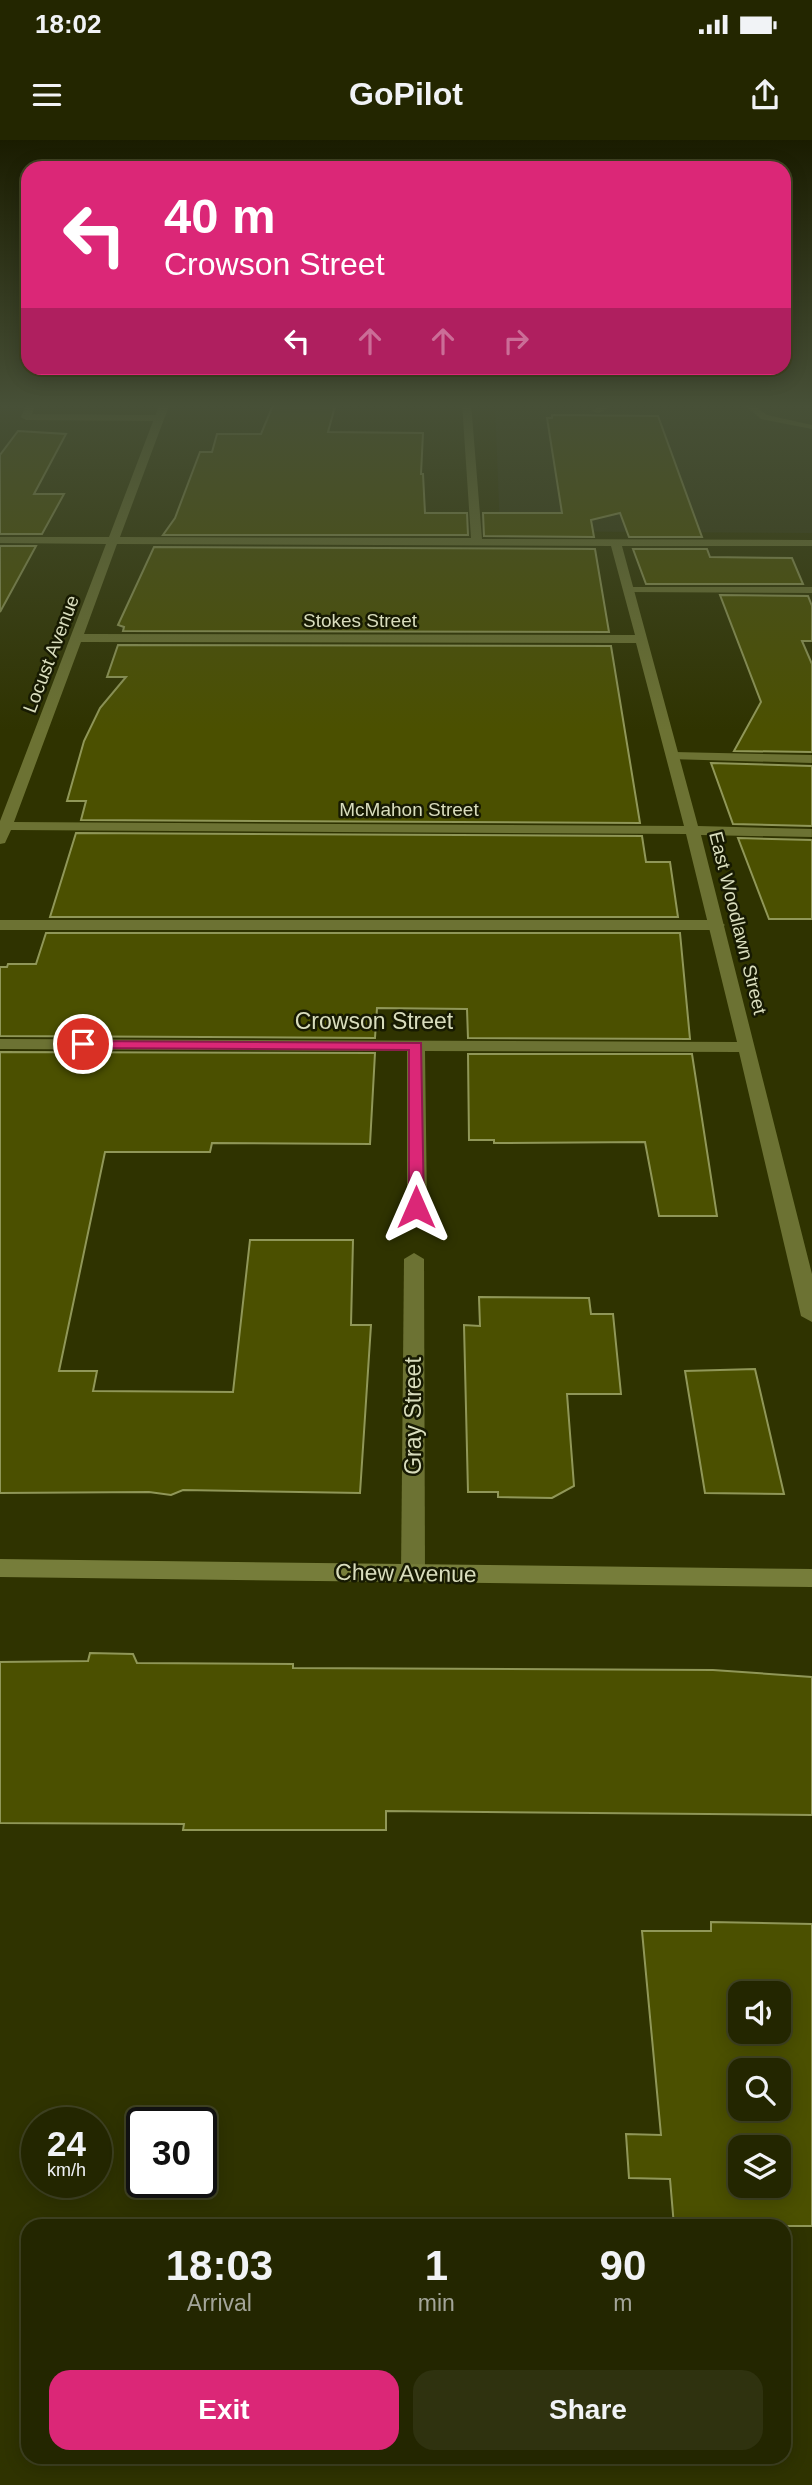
<!DOCTYPE html>
<style>
:root{--surface:#232600;--page:#2f320f;--text:#f1f3f6;--muted:#a3a599;--line:#404322;--accent:#db2777}
body{margin:0;font-family:Arial,sans-serif;background:var(--page);color:var(--text);height:100vh;display:flex;flex-direction:column;font-size:26px;white-space:nowrap}
*{box-sizing:border-box;margin:0}
p{font-size:23px;color:var(--muted)}
.icon{flex:none;width:38px;height:38px;fill:none;stroke:currentColor;stroke-width:2;stroke-linecap:round;stroke-linejoin:round}
.map{position:relative;flex:1;overflow:hidden}
.drawer{position:absolute;left:21px;top:2079px;width:770px;height:245px;display:flex;flex-direction:column;background:var(--surface);border-radius:21px;box-shadow:0 4px 18px #0003,0 0 0 2px var(--line)}
.drawer>*{flex:none}
.guide{position:absolute;left:21px;top:21px;width:770px;height:214px;border-radius:21px;box-shadow:0 4px 18px #0003,0 0 0 2px var(--line);background:#db2777;color:#fff;overflow:hidden}
.buttons{position:absolute;left:728px;top:1841px;display:grid;gap:14px}
.buttons a{display:grid;place-items:center;width:63px;height:63px;border-radius:14px;background:var(--surface);box-shadow:0 4px 18px #0003,0 0 0 2px var(--line);font-size:35px}
.speed{position:absolute;left:21px;top:1967px;display:flex;gap:14px;font-size:35px;font-weight:700;text-align:center}
.speed>*{display:grid;place-content:center;width:91px;height:91px;border-radius:50%;background:var(--surface);box-shadow:0 4px 18px #0003,0 0 0 2px var(--line);line-height:1}
.speed small{font-size:18px;font-weight:400}
.speed .limit{border:4px solid #111;border-radius:10px;background:#fff;color:#111}
.pin{position:absolute;display:grid;place-items:center;width:60px;height:60px;color:#fff;margin:-30px;border:4px solid #fff;border-radius:50%;box-shadow:0 2px 7px #0007}
.me{position:absolute;width:77px;margin:-38px;rotate:0deg;stroke-linejoin:round;filter:drop-shadow(0 0 5px #0008)}
.turn{display:flex;align-items:center;gap:24px;height:147px;padding:0 28px;font-size:32px}
.turn .icon{width:91px;height:91px;stroke-width:2.5}
.turn b{display:block;font-size:49px;line-height:60px}
.lanes{display:flex;align-items:center;height:66px;padding:0 28px;background:#0003;justify-content:center;gap:35px;direction:ltr}
.lanes .off{opacity:.35}
.eta{display:flex;justify-content:space-evenly;align-items:center;height:119px;text-align:center}
.eta b{font-size:42px;font-weight:800;line-height:49px}
.primary-button{display:flex;gap:14px;margin-top:auto;padding:14px 28px}
.primary-button a{flex:1;height:80px;border-radius:21px;background:var(--accent);color:#fff;font-size:28px;font-weight:800;line-height:80px;text-align:center}
.primary-button a+a{background:var(--page);color:var(--text)}
.status{display:flex;justify-content:space-between;align-items:center;height:49px;padding:0 35px;background:var(--surface);direction:ltr}
.status svg{height:19px;fill:currentColor}
header{display:flex;justify-content:space-between;align-items:center;height:91px;padding:0 28px;background:var(--surface);font-size:32px;font-weight:800}
.map>svg:first-child{display:block}
.built{fill:#343812}
.building{fill:#4b5000;stroke:#909758;stroke-width:2;fill-rule:evenodd}
.lines{fill:none;stroke-linecap:round;stroke-linejoin:round}
.lane{fill:#6c7233;fill-rule:evenodd}
.street{fill:#6c7233;fill-rule:evenodd}
.secondary{fill:#767d3a;fill-rule:evenodd}
.route{fill:#db2777;stroke:#8e194d;stroke-width:2}
.labels{text-anchor:middle;dominant-baseline:central;stroke-width:5;stroke-linejoin:round;paint-order:stroke}
.far-street-label{font-size:19px;fill:#d9ddbd;stroke:#171a02}
.street-label{font-size:23px;fill:#d9ddbd;stroke:#171a02}
</style>
<div class="status"><b>18:02</b><svg viewBox="0 0 49 12"><path d="M0 12V9h3v3zM5 12V6h3v6zM10 12V3h3v9zM15 12V0h3v12zM26 1h20v11H26zM47 4h2v5h-2z"/></svg></div>
<header><svg class="icon" aria-label="menu" viewBox="0 0 24 24"><path d="M4 6h16M4 12h16M4 18h16"/></svg>GoPilot<svg class="icon" aria-label="share" viewBox="0 0 24 24"><path d="M12 15V3M7 8l5-5 5 5M5 13v7h14v-7"/></svg></header>
<div class="map">
<svg width="812" height="2345" viewBox="0 0 812 2345">
<rect width="100%" height="100%" fill="#2f3300"/>
<polygon class="built" points="495,263 812,263 812,393 500,391"/>
<g class="building">
<polygon points="274,263 336,263 328,292 423,293 421,334 423,334 425,373 467,373 468,395 163,395 175,378 200,312 212,312 217,294 261,294"/>
<polygon points="552,275 658,276 702,397 629,397 620,373 591,380 594,397 484,396 483,373 562,373 547,278 552,278"/>
<polygon points="18,291 66,294 34,354 64,354 42,394 0,394 0,315"/>
<polygon points="0,406 36,406 0,472"/>
<polygon points="154,407 595,409 609,492 123,491 124,487 118,485"/>
<polygon points="633,409 707,409 710,417 792,418 803,444 646,444"/>
<polygon points="720,455 808,456 812,466 812,501 802,501 812,524 812,612 734,611 761,562"/>
<polygon points="118,505 611,506 640,683 81,680 86,661 67,661 84,601 100,568 126,537 107,537"/>
<polygon points="711,623 812,626 812,686 733,684"/>
<polygon points="76,693 642,696 646,722 670,722 678,777 50,777"/>
<polygon points="738,698 812,700 812,779 769,779"/>
<polygon points="46,793 680,793 690,899 468,898 467,869 377,868 375,898 0,896 0,827 7,827 8,824 36,824"/>
<polygon points="0,912 375,913 370,1004 212,1003 210,1012 105,1012 59,1231 97,1231 93,1251 233,1252 250,1100 353,1100 351,1185 371,1185 360,1353 183,1350 171,1355 149,1352 0,1353"/>
<polygon points="468,914 692,914 717,1076 659,1076 645,1002 494,1003 494,1000 469,1000"/>
<polygon points="479,1157 589,1158 591,1174 613,1174 621,1254 567,1254 574,1346 552,1358 498,1357 498,1352 468,1352 464,1185 480,1186"/>
<polygon points="755,1229 784,1354 705,1353 685,1231"/>
<polygon points="90,1513 133,1514 137,1523 293,1524 293,1528 713,1530 812,1537 812,1675 386,1671 386,1690 183,1690 184,1684 0,1683 0,1522 88,1521"/>
<path d="M711,1782L812,1784V2086H674L670,2039L629,2038L626,1994L661,1995L642,1791H711ZM740,1853H779V1892H740ZM740,1930H779V1969H740ZM740,2007H779V2046H740Z"/>
</g>
<g class="lines">
<g class="lane">
<polygon points="27,263 36,263 32,274 159,275 164,278 159,281 26,280 21,277"/>
<polygon points="606,263 617,263 599,273 591,271"/>
<polygon points="742,263 751,263 767,275 812,285 812,289 761,279"/>
<polygon points="629,447 812,447 812,453 625,452 623,450"/>
<polygon points="674,612 812,615 812,623 669,619 667,616"/>
<polygon points="0,780 717,780 725,785 717,790 0,790"/>
</g>
<g class="street">
<path d="M160,263H170L120,397L471,398L462,263H471L482,399L812,400V406H622L698,686L812,689V697L701,695L812,1134V1182L801,1176L739,912L425,911L427,1067L417,1073L407,1067V911L0,909V899L737,902L686,694L11,690L5,703L0,704V681L106,404L0,403V397H109ZM117,404L611,406L635,495L84,494ZM81,502L636,503L684,686L14,682Z"/>
<polygon points="414,1113 424,1119 425,1434 422,1440 413,1443 404,1440 401,1434 404,1119"/>
</g>
<polygon class="secondary" points="0,1419 812,1429 812,1447 0,1437"/>
</g>
<linearGradient id="sky" x2="0" y2="1"><stop stop-color="#1a1c00"/><stop offset="0.45" stop-color="#475037"/><stop offset="1" stop-color="#475037" stop-opacity="0"/></linearGradient>
<rect width="812" height="591" fill="url(#sky)"/>
<polygon class="route" points="78,901 421,903 424,1067 416,1071 409,1067 409,910 83,908 78,907"/>
<g class="labels">
<g class="far-street-label">
<text x="360" y="480">Stokes Street</text>
<text transform="translate(51 514) rotate(-69)">Locust Avenue</text>
<text x="409" y="669">McMahon Street</text>
<text transform="translate(738 783) rotate(76)">East Woodlawn Street</text>
</g>
<g class="street-label">
<text x="374" y="881">Crowson Street</text>
<text transform="translate(413 1276) rotate(-90)">Gray Street</text>
<text transform="translate(406 1433) rotate(1)">Chew Avenue</text>
</g>
</g>
</svg>
<div class="buttons">
<a><svg class="icon" aria-label="sound" viewBox="0 0 24 24"><path d="M4 9h4l5-4v14l-5-4H4zM17 9q2 3 0 6"/></svg></a>
<a><svg class="icon" aria-label="search" viewBox="0 0 24 24"><circle cx="10" cy="10" r="6"/><path d="M15 15l6 6"/></svg></a>
<a><svg class="icon" aria-label="layers" viewBox="0 0 24 24"><path d="M12 4l9 5-9 5-9-5zM3 14l9 5 9-5"/></svg></a>
</div>
<div class="speed"><div>24<small>km/h</small></div><div class="limit">30</div></div>
<div class="pin" style="left:83px;top:904px;background:#d93025"><svg class="icon" aria-label="arrive" viewBox="0 0 24 24"><path d="M6 21V4h12l-3 4 3 4H6"/></svg></div>
<svg class="me" style="left:416px;top:1067px" viewBox="-20 -20 40 40"><path d="M0-17L14 15 0 8-14 15z" fill="#db2777" stroke="#fff" stroke-width="4"/></svg>
<div class="guide">
<div class="turn"><svg class="icon" aria-label="left" viewBox="0 0 24 24"><path d="M17 20v-9H6M10 6l-5 5 5 5"/></svg><div><b>40 m</b>Crowson Street</div></div>
<div class="lanes"><svg class="icon" aria-label="left" viewBox="0 0 24 24"><path d="M17 20v-9H6M10 6l-5 5 5 5"/></svg><svg class="icon off" aria-label="ahead" viewBox="0 0 24 24"><path d="M12 20V5M6 11l6-6 6 6"/></svg><svg class="icon off" aria-label="ahead" viewBox="0 0 24 24"><path d="M12 20V5M6 11l6-6 6 6"/></svg><svg class="icon off" aria-label="right" viewBox="0 0 24 24"><path d="M7 20v-9h11M14 6l5 5-5 5"/></svg></div>
</div>
<section class="drawer">
<div class="eta">
<div><b>18:03</b><p>Arrival</p></div>
<div><b>1</b><p>min</p></div>
<div><b>90</b><p>m</p></div>
</div>
<div class="primary-button"><a>Exit</a><a>Share</a></div>
</section>
</div>
